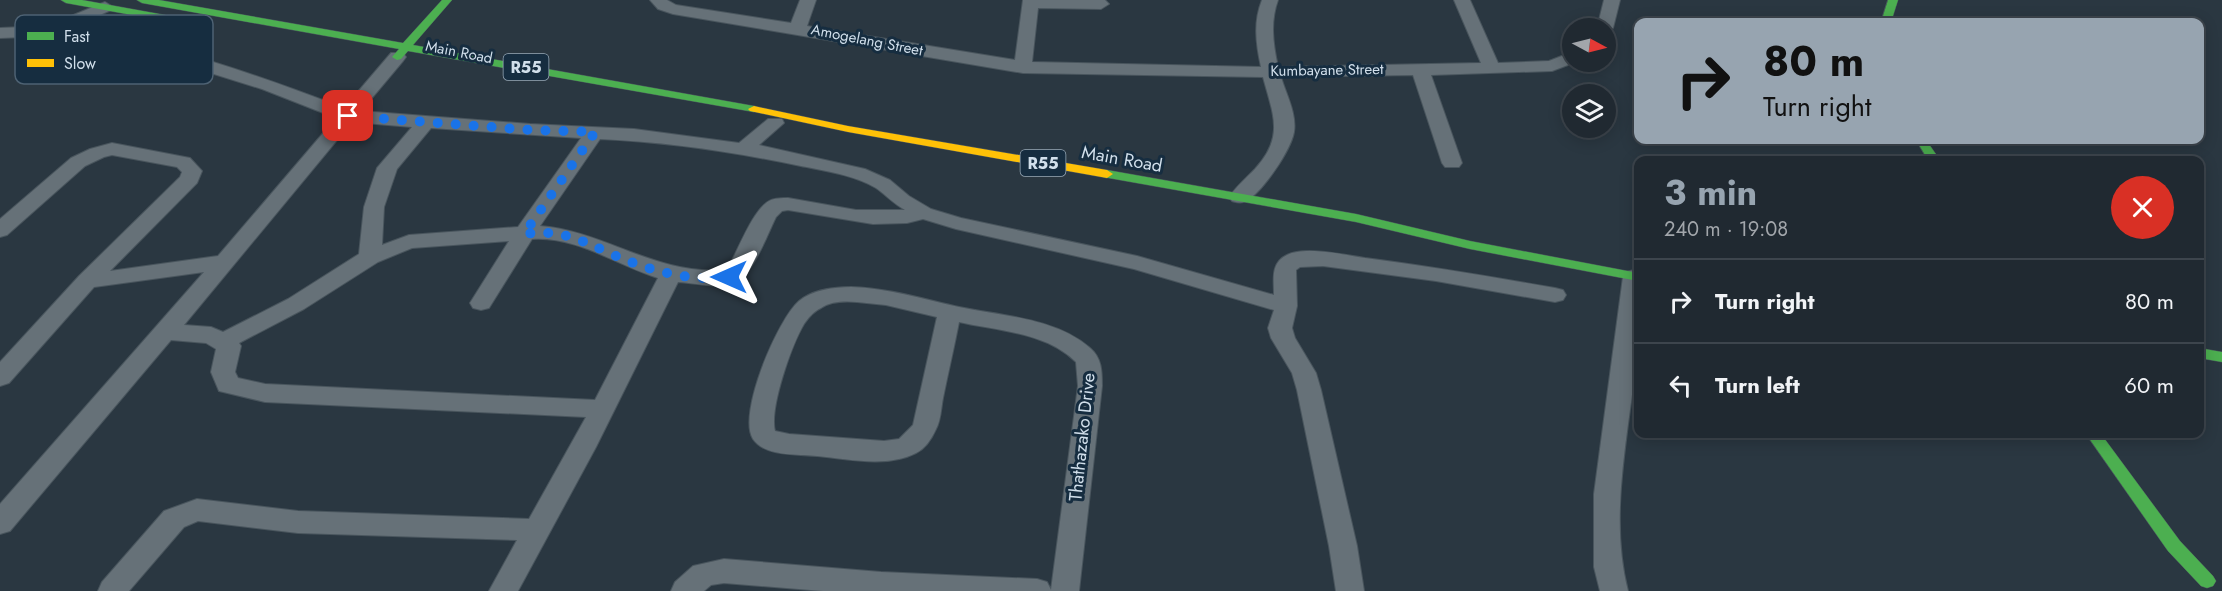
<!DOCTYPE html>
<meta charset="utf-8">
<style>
:root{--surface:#202931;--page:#283139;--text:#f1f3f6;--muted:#a2a6ab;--line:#3d454d;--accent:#97a4b0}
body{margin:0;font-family:Jost,sans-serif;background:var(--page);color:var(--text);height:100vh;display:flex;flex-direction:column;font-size:22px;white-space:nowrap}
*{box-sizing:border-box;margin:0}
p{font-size:20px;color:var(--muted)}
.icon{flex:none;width:33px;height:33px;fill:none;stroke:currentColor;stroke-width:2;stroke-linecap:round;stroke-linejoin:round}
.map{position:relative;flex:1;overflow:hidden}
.side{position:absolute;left:1634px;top:156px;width:570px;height:282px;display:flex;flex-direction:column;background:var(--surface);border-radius:12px;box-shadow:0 3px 15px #0003,0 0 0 2px var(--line)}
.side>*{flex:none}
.hud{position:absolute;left:1634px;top:18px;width:570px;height:126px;border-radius:12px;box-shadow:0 3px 15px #0003,0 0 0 2px var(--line);background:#97a4b0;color:#111;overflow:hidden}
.needle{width:39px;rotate:97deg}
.controls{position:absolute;left:1562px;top:18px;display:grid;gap:12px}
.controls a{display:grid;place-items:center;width:54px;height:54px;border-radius:50%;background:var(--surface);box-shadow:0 3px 15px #0003,0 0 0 2px var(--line);font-size:30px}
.pin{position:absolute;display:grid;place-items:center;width:51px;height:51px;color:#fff;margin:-26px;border-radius:12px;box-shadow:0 3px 9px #0006}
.me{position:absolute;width:66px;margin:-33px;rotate:270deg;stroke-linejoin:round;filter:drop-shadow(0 0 4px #0008)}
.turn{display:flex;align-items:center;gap:21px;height:126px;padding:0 30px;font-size:27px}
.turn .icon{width:78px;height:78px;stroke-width:2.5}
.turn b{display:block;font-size:42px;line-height:51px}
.round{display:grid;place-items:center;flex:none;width:63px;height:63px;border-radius:32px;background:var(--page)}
.headline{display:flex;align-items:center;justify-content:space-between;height:102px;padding:0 30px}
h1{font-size:36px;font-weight:700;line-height:45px;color:var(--accent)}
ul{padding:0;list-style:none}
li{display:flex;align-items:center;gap:18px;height:84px;padding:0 30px;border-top:2px solid var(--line)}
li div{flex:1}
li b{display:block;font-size:22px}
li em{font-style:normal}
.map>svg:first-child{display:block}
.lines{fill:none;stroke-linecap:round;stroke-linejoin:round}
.street-casing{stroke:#49555d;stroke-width:2}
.fast-casing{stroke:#49555d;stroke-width:1}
.slow-casing{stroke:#49555d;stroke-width:1}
.street{fill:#667178;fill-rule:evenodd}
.fast{fill:#4caf50;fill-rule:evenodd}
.slow{fill:#ffc107;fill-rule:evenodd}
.route{stroke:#1a73e8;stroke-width:10;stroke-dasharray:0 18}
.labels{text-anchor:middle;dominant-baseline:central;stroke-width:6;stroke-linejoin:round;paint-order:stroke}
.far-street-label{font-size:15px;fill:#d1dfeb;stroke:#162d40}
.shield{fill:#162d40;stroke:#99aab8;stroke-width:1.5}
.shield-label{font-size:16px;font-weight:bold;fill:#d1dfeb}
.street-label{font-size:18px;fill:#d1dfeb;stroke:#162d40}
.key{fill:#162d40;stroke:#4e6273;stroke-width:1.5}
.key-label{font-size:16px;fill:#d1dfeb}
</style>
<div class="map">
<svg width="2222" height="591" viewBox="0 0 2222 591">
<rect width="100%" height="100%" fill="#2a3741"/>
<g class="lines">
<g class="street-casing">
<g id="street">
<path d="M650,0H667L676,5L791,23L800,0H816L807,26L1015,60L1023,0H1105L1109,4L1101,9L1038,8L1032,62L1261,67C1256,44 1253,22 1262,0H1278C1270,22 1273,44 1278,67L1481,63L1454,0H1470L1498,63L1549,61L1572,52V62H1576L1552,71L1431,75L1462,163L1459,167H1445L1442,163L1413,75L1281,77C1286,94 1297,114 1294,132C1291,150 1262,193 1246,201C1241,204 1236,202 1232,201L1229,197C1236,187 1246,178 1255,169C1285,136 1273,115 1263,77L1023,73L673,14L658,9Z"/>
<polygon points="1604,0 1620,0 1613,28 1605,33 1605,28 1597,28"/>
<path d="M105,2L113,7L111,10L69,29C164,42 255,74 344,108L391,53H403L406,57L403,61L361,111L530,124L634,129L739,143L768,119H782L784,123L759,145L865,169L890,180L909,196L931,209L961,218L1137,256L1274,295C1274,280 1270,263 1287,255C1305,246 1345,255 1365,258C1428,266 1492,277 1555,288L1563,290L1566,295L1563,300L1555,302L1436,281L1323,266L1300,267L1296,270L1297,306L1292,328L1295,338L1316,373L1321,390L1357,546L1364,591H1336L1329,546L1297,390L1292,373L1271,338L1268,328L1274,310L1134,269L956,229L923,219L907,223L873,224L788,210L782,211L776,217C767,235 753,275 734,283C718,289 695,283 678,282L596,447L518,591H489L517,540L298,533L198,521L184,527L129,591H98L102,582L164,511L197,499L298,511L529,519L586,417L265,402L219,391L211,372L216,349L206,343L171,340L10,531L0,534V504L204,272L94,287L9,383L0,386V362L79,276L180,177L182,172L177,167L112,155L104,157L85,166L7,235L0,237V219L71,158L90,149L112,143L190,158L202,171L197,183L110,271L218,256L336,118L262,89L182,64L105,44L50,36L0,38V28L47,26ZM352,122L412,127L377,168L364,207L359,254L288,299L223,332L211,327L184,325ZM431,128L581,138L518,227L409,235L382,245L384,207L397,169ZM600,139C667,142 735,152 801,166C826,171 854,175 876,188C886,195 894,204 905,210H856L788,198C782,198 774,198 769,201C753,210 739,248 730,264L722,270C656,275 604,231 540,226ZM532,239C577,236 616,265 658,278L595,400L265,384L238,378L235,372L241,346L239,343L304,309L378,262L412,248L509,241L470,303L473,308L481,310L489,308Z"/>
<path d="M1634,270L1638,271C1638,294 1639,317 1638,340C1632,423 1607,509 1628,591H1600L1594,567V494L1623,277L1626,272Z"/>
<path d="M851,287C888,288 923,299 959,307C1002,316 1056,318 1090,348C1102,358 1102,372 1102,386L1079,591H823L724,583L711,585L704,591H671L675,582L693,566L724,559L881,572L1037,579L1047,582L1051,590L1078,386L1076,362C1046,332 998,331 959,322C954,348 948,373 943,398C941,408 941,420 936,429C932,438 925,449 916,453C887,468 848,459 817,456C798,454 765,457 753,439C737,414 778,319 799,301C812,290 834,287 851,287ZM857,302L886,305L937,317L913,425L899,439L884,441L789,434L775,431C769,408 792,344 804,324C808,318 814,311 821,308C831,301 845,301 857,302Z"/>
</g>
</g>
<g class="fast-casing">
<g id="fast">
<polygon points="61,0 82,0 165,15 170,18 165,21 66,3"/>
<polygon points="137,0 159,0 403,43 442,0 452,0 413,45 754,106 760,109 754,112 408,51 401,59 397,60 392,57 399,49 142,3"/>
<polygon points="1888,0 1898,0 1891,22 1881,22"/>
<polygon points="1916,140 1926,140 1940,160 1928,160"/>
<polygon points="1107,170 1356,214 1470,241 1638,273 1638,281 1470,249 1356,222 1103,177 1101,174"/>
<polygon points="2199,348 2222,352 2222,362 2199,358"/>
<polygon points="2086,434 2101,434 2180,541 2213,576 2216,581 2213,586 2207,588 2201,586 2168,551"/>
</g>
</g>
<g class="slow-casing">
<polygon id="slow" points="754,106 848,126 1107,170 1113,174 1107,178 848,132 750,111 748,109"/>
</g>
<use href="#street" class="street"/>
<use href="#fast" class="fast"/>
<use href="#slow" class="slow"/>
</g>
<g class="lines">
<path class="route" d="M348,116L530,130L595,132L524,234C565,229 581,241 616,256C651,271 691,282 729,277"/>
</g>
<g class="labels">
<g class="far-street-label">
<text transform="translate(867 40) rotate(11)">Amogelang Street</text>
<text transform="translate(459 52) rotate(11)">Main Road</text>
<text transform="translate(1327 70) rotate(-1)">Kumbayane Street</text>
</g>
<g class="shield">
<rect x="503.5" y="54" width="45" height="26" rx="4.5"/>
<rect x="1020.5" y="150" width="45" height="26" rx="4.5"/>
</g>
<g class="shield-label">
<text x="526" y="67">R55</text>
<text x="1043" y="163">R55</text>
</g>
<g class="street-label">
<text transform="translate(1122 159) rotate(10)">Main Road</text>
<text transform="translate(1082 437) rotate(-84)">Thathazako Drive</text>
</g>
</g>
<rect x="15" y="15" width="198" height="69" rx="9" class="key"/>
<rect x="27" y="32" width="27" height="8" fill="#4caf50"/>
<rect x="27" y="59" width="27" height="8" fill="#ffc107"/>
<g class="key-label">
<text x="64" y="42">Fast</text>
<text x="64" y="69">Slow</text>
</g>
</svg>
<div class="controls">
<a><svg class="needle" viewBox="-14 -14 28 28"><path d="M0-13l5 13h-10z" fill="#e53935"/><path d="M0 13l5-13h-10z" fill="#a2a6ab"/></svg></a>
<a><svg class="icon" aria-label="layers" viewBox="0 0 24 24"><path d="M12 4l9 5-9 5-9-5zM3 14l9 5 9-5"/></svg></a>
</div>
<div class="pin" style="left:348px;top:116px;background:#d93025"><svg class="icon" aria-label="arrive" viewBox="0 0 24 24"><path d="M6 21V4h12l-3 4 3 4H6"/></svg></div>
<svg class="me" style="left:729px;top:277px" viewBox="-20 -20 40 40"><path d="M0-17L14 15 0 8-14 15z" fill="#1a73e8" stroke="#fff" stroke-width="4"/></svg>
<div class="hud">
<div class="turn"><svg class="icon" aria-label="right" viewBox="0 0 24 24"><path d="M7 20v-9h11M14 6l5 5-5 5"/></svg><div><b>80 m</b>Turn right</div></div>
</div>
<section class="side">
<div class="headline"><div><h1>3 min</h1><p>240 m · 19:08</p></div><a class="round" style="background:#d93025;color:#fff"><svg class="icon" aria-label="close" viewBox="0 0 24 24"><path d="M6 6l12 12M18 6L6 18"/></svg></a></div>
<ul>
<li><svg class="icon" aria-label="right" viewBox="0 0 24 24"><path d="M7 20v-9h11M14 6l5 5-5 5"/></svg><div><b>Turn right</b></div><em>80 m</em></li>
<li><svg class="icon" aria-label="left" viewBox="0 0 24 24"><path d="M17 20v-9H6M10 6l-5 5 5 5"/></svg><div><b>Turn left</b></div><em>60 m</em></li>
</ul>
</section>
</div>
